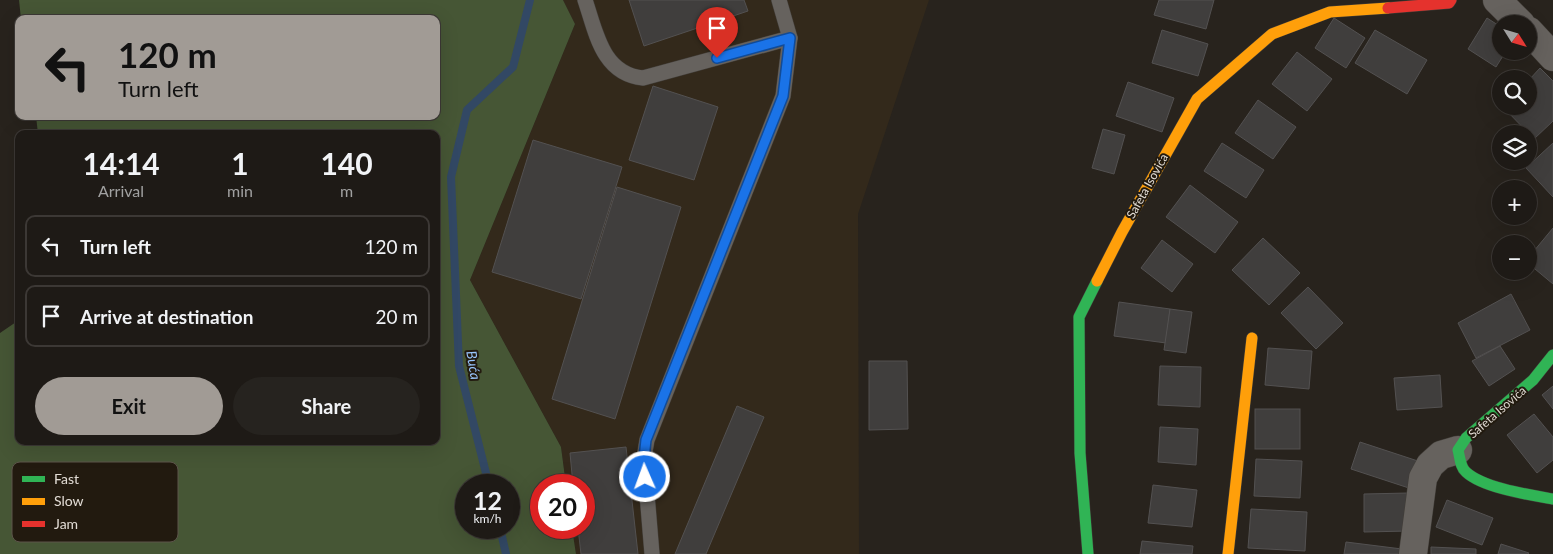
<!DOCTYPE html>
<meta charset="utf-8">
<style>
:root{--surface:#1e1a16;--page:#26231f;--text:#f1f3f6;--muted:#a1a1a1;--line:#3c3835;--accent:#a19b95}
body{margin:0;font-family:Lato,sans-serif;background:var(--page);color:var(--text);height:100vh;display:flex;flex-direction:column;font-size:19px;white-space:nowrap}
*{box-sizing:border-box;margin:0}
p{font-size:16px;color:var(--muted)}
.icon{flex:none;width:28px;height:28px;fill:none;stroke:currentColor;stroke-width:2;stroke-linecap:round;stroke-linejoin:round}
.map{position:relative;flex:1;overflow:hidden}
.drawer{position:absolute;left:15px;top:130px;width:425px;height:315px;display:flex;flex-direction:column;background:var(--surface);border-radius:10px;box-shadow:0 5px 20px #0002,0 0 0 1px var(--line)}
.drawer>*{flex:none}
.top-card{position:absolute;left:15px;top:15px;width:425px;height:105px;border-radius:10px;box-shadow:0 5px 20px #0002,0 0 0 1px var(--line);background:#a19b95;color:#111;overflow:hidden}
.needle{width:32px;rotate:127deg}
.buttons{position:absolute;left:1492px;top:15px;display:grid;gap:10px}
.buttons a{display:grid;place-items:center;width:45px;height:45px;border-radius:50%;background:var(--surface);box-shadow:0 5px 20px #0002,0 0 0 1px var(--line);font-size:25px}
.speed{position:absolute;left:455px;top:474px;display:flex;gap:10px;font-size:25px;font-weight:700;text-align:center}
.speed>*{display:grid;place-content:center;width:65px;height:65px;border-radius:50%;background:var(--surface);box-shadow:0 5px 20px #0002,0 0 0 1px var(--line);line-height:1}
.speed small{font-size:12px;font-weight:400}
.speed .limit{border:8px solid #d22;background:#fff;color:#111}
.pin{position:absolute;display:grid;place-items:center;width:42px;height:42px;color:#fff;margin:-51px -21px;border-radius:50% 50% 50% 0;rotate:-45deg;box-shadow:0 0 5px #0007}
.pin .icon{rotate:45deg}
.me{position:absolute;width:55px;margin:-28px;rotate:358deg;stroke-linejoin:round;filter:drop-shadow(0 0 4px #0008)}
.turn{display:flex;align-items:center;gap:18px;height:105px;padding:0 20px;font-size:22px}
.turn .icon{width:65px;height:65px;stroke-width:2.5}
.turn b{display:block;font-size:35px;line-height:42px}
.eta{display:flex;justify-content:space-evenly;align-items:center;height:85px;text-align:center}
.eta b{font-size:30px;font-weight:700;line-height:35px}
.button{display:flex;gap:10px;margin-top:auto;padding:10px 20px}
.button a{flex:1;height:58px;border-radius:30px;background:var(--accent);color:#111;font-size:20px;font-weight:700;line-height:58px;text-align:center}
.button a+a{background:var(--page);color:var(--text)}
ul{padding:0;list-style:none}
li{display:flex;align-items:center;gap:15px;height:62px;margin:0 10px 8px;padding:0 10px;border:2px solid var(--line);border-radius:10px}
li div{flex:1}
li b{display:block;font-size:19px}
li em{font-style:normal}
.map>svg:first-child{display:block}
.industrial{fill:#33291b}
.forest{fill:#465635;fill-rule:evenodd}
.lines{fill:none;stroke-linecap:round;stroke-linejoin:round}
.stream{stroke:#324864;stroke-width:8}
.building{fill:#403e3d;stroke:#535151}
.lane-casing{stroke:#423e39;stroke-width:16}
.street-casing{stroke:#423e39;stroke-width:29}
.fast-casing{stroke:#423e39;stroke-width:12}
.slow-casing{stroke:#423e39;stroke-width:12}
.jam-casing{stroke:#423e39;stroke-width:12}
.lane{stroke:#66625e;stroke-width:15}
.street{stroke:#66625e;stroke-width:28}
.fast{stroke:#30b455;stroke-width:11}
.slow{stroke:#ff9f0a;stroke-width:11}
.jam{stroke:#e5322d;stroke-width:11}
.route-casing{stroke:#114b97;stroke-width:12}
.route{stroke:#1a73e8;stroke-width:9}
.labels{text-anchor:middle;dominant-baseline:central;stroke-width:4;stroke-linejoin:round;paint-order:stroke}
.street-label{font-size:12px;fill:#e2dcd5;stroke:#221a0f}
.water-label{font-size:14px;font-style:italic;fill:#98c4fa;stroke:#221a0f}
.key{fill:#221a0f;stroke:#5c544a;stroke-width:1}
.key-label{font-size:14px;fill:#e2dcd5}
</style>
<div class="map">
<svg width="1553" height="554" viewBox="0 0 1553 554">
<rect width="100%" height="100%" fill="#28231d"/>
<polygon class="industrial" points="563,0 929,0 858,214 859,554 576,554 572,528 584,528 584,485 566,485 561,447 470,280 575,24"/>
<path class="forest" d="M19,0H563L575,24L470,280L561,447L566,485H541V528H572L576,554H0V333L19,320V441H436V134H38L36,116H436V19H21ZM466,485H509V528H466Z"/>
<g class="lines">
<g class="stream">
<polyline points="489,485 459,366 451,177 467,110 513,67 530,0"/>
<polyline points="500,528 506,554"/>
</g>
</g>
<g class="building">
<polygon points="629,0 744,0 748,11 644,46"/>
<polygon points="1159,0 1214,0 1206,29 1154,15"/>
<polygon points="1334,18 1365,38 1346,68 1315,48"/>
<polygon points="1487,18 1501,27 1501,51 1506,51 1496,67 1468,49"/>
<polygon points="1162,30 1208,44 1198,76 1152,63"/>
<polygon points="1375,30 1427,60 1407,94 1355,63"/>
<polygon points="1297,52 1332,79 1307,111 1272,84"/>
<polygon points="1540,68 1553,81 1553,121 1534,139 1502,106 1529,106 1529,80"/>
<polygon points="1128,82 1174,98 1162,132 1116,116"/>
<polygon points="653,86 718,107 694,180 629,160"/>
<polygon points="1258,100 1296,127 1273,159 1235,133"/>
<polygon points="1103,129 1125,135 1114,174 1092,168"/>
<polygon points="533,140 622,167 581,299 492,272"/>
<polygon points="1222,143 1264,170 1246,198 1204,171"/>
<polygon points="1553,143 1553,197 1526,168"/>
<polygon points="1190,185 1238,222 1215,253 1166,217"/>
<polygon points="617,187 681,207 615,419 552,399"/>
<polygon points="1553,228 1553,284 1529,264 1529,257"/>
<polygon points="1263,238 1300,273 1269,305 1232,270"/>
<polygon points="1162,240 1193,264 1172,292 1141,268"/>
<polygon points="1308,287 1343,323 1316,349 1281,313"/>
<polygon points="1511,294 1530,330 1476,358 1458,323"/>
<polygon points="1119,302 1170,309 1166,343 1114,336"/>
<polygon points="1170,309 1192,312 1186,353 1164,350"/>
<polygon points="1500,346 1515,369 1489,386 1472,361"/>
<polygon points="1268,348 1312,351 1309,389 1265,385"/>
<polygon points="869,361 907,361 908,429 869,430"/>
<polygon points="1160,366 1201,367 1200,407 1158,405"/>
<polygon points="1440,375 1442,407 1397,410 1394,378"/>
<polygon points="1553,386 1553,409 1542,395"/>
<polygon points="737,406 764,417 706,554 675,554"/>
<rect x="1255" y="409" width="45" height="40"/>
<polygon points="1534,414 1553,437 1553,460 1537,473 1507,435"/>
<polygon points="1160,427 1198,429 1196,465 1158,462"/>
<polygon points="1360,442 1427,464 1418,491 1351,469"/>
<polygon points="626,447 638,554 581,554 578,528 584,528 584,485 573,485 570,453"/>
<polygon points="1256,459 1302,461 1300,498 1254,496"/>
<polygon points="1153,485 1197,490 1192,527 1148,523"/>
<polygon points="1408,493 1409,531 1364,532 1364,494"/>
<polygon points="1447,500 1493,518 1482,545 1436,527"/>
<polygon points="1251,509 1307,512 1305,551 1248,548"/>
<polygon points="1142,541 1193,546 1192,554 1140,554"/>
<polygon points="1346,542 1410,550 1409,554 1344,554"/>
<polygon points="1501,544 1529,553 1528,554 1498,554"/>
<polygon points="1431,547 1476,549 1476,554 1431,554"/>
</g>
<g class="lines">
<g class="lane-casing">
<g id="lane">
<path d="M585,0C596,32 602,74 643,78L790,38"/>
<polyline points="652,554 644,458 647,440 783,96 790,38 779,0"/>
</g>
</g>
<g class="street-casing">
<g id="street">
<polyline points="1497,0 1521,24"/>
<polyline points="1529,31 1553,57"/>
<polyline points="1413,554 1423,478 1430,465 1441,455 1458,450"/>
</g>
</g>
<g class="fast-casing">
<g id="fast">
<path d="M1553,355L1533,380L1466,438L1458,450C1460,457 1460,467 1466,472C1483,488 1530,495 1553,499"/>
<polyline points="1088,554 1080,453 1079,317 1097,281"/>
</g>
</g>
<g class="slow-casing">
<g id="slow">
<polyline points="1097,281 1122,232 1197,99 1272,34 1330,12 1388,8"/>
<polyline points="1228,554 1252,338"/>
</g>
</g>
<g class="jam-casing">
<polyline id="jam" points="1388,8 1449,3 1451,0"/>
</g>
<use href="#lane" class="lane"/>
<use href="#street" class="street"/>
<use href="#fast" class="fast"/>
<use href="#slow" class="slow"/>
<use href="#jam" class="jam"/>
</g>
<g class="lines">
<g class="route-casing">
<polyline id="route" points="645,477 644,458 646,440 783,96 790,38 717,58"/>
</g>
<use href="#route" class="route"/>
</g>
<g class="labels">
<g class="street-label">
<text transform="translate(1147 186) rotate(-61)">Safeta Isovića</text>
<text transform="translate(1497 412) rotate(-41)">Safeta Isovića</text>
</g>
<g class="water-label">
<text transform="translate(474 365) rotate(81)">Buća</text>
</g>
</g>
<rect x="12" y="462" width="166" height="80" rx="8" class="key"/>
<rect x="22" y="476" width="23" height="6" fill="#30b455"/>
<rect x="22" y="498" width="23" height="7" fill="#ff9f0a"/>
<rect x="22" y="521" width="23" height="6" fill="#e5322d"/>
<g class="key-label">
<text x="54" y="484">Fast</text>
<text x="54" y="506">Slow</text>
<text x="54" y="529">Jam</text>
</g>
</svg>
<div class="buttons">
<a><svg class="needle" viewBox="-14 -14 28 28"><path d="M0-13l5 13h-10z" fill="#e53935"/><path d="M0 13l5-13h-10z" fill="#a1a1a1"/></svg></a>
<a><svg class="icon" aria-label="search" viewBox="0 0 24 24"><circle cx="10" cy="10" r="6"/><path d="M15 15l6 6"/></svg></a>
<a><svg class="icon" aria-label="layers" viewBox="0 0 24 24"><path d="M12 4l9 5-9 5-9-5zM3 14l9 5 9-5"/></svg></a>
<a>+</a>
<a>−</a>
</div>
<div class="speed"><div>12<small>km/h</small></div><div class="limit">20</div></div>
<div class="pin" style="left:717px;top:58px;background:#d93025"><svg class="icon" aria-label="arrive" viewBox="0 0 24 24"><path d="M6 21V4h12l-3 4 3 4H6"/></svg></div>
<svg class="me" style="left:645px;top:477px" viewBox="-20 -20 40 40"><circle r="17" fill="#1a73e8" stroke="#fff" stroke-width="3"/><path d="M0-11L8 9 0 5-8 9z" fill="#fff"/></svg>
<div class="top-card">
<div class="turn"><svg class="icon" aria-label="left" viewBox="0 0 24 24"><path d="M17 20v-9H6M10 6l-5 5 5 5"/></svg><div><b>120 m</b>Turn left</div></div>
</div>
<section class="drawer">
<div class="eta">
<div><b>14:14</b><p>Arrival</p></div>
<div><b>1</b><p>min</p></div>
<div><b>140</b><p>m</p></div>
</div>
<ul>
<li><svg class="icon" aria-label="left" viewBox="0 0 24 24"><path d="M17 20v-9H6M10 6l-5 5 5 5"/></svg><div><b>Turn left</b></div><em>120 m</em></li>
<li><svg class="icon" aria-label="arrive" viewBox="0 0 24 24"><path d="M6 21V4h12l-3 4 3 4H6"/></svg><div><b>Arrive at destination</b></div><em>20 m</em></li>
</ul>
<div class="button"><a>Exit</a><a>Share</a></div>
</section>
</div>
